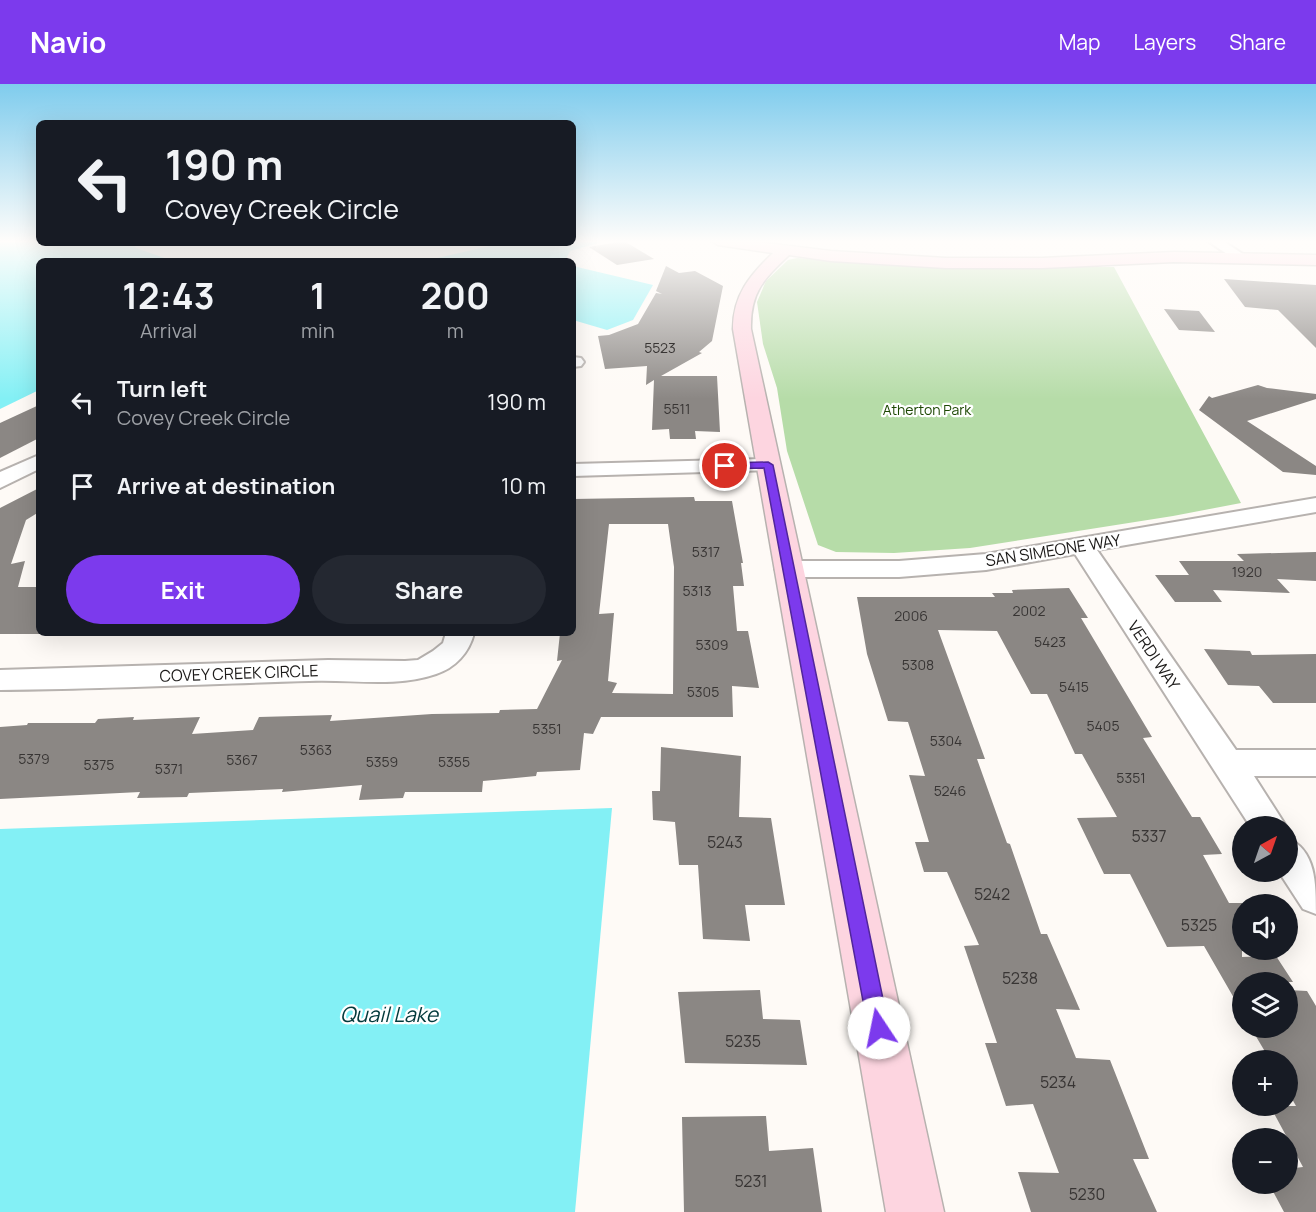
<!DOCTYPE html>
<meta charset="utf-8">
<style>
:root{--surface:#171b24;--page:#242831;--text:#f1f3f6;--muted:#9ea1a6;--accent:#7c3aed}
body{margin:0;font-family:Manrope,sans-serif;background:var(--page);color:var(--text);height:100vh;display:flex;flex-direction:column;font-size:22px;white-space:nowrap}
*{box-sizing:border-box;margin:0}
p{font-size:20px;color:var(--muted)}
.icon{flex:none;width:33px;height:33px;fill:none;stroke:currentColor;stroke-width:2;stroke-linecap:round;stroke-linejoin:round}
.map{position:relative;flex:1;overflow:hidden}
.side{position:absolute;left:36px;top:174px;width:540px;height:378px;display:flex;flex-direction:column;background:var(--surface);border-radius:9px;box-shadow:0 6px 24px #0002}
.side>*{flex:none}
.banner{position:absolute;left:36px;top:36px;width:540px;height:126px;border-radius:9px;box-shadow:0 6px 24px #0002;background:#171b24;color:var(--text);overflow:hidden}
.needle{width:39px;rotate:40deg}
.tools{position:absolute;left:1232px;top:732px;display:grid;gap:12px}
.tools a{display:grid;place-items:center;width:66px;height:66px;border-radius:50%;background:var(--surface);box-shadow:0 6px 24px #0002;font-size:30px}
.pin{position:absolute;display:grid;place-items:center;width:51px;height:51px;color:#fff;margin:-26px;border:3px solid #fff;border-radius:50%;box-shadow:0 2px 6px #0007}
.me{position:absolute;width:66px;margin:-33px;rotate:349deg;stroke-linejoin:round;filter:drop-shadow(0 0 4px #0008)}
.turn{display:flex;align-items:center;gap:21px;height:126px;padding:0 30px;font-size:27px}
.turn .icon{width:78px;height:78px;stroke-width:2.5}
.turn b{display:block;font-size:42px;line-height:51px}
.eta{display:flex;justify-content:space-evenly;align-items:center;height:102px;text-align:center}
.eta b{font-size:36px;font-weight:700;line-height:42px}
.primary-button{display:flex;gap:12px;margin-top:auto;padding:12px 30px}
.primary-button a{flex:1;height:69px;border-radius:36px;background:var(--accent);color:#fff;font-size:24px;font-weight:700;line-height:69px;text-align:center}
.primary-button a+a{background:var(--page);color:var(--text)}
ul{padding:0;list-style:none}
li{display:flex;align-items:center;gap:18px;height:84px;padding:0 30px}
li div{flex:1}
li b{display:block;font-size:22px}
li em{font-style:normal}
header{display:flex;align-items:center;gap:36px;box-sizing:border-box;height:84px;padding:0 30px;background:var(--accent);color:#fff}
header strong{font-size:28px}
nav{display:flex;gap:33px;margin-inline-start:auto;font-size:21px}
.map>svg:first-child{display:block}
.green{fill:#b6dca8}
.water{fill:#83f0f5}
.building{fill:#8b8784;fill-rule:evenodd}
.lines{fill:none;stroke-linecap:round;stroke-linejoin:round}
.street-casing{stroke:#b7b2af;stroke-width:4}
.secondary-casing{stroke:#b7b2af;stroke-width:3}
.street{fill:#fff;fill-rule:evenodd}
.secondary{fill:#fdd5e0;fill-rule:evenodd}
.route{fill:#7c3aed;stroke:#51269a;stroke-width:1.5}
.labels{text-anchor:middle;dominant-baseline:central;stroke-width:4.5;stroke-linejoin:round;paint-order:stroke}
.number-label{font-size:14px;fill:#383534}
.far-park-label{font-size:14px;fill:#1c4702;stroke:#fff}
.street-label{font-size:16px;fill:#1c1a19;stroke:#fff}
.near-number-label{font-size:16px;fill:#383534}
.near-water-label{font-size:21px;font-style:italic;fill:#02393b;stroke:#fff}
</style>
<header>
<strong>Navio</strong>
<nav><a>Map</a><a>Layers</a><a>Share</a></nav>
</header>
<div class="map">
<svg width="1316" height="1128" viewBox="0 0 1316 1128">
<rect width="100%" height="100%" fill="#fefaf6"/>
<polygon class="green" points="797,174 930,183 1114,183 1241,419 1173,432 970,464 894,469 836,468 818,461 787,367 777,304 763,260 757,218 766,197 788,176"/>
<g class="water">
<polygon points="0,157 132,159 136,164 173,177 39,177 39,306 0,325"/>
<polygon points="573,157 605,157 570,167 565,177 424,177 503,159 573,159"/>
<polygon points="573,182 653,201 633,236 607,246 573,236"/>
<polygon points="612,724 575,1128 0,1128 0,745"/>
</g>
<g class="building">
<polygon points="624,157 654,175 617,181 589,163"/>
<polygon points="666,182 679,189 695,187 723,202 712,257 699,268 702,269 661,292 717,292 720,348 695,347 696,355 670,355 669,345 652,346 654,296 646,301 647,282 605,285 598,252 609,251 638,240 656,209 662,210 656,207"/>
<polygon points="1224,195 1316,201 1316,264 1278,226 1245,223"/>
<polygon points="1164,225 1199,227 1215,248 1179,246"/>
<polygon points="1258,301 1267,304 1316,310 1316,315 1247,337 1316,382 1316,391 1283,388 1199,326 1209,312 1212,314"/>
<polygon points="39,321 39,354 0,374 0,339"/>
<polygon points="39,404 39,428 26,436 11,480 25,477 18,503 39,503 39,550 0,550 0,424"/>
<path d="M694,413L695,417H732L743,479H741L744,502H733L737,547H748L759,604L732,602L733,633H601L593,650L584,649L580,686L537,688L536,692L483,697L482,708H405L403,714L359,716L362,701L282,708L283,705L189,709L187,713L137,714L140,708L0,715V643L27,641L28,639H95L98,635L134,633L133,636L200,633L192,650L253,646L259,633L332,631L330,637L432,630L499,629L500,626L537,625L562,576L557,577L560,549H573V415ZM609,440H668L674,483L673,610L612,609L617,599L608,597L614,529L599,530Z"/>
<polygon points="1316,468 1316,497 1277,495 1290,509 1213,506 1222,518 1175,518 1155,491 1189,491 1179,477 1244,477 1237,470"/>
<polygon points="1069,504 1088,534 1081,534 1152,653 1143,654 1192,733 1200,733 1222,770 1203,771 1229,819 1242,819 1242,873 1276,872 1293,898 1242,898 1242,928 1204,862 1167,863 1130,790 1104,790 1077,734 1117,733 1082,670 1075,670 1047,610 1031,610 997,547 938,546 985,675 977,675 1007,759 1010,760 1041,850 1047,850 1080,926 1056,925 1076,974 1110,976 1149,1075 1133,1075 1157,1128 1031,1128 1018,1088 1059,1089 1033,1020 1006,1022 985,959 997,959 964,862 979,861 947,788 924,788 915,758 929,758 909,691 925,692 908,638 888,637 867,570 857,513 995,513 992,509 1013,509 1012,506"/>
<polygon points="1204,565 1250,567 1252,571 1316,570 1316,619 1273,619 1259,602 1228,601"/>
<polygon points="661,663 741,672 739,733 771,734 785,821 745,821 750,857 703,855 698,781 679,781 675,738 653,736 652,707 660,707"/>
<polygon points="760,906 763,935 800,936 807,981 685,979 678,908"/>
<polygon points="1287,906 1307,907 1316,922 1316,1128 1284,1128 1269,1100 1287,1100 1287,1085 1303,1083 1270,1022 1296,1022 1287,1006 1287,976 1270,976 1251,944 1287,944"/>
<polygon points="766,1032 769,1067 813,1064 822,1128 684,1128 682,1033"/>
</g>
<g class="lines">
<g class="street-casing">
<g id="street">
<polygon points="1208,157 1223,157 1249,174 1247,177 1237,177"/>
<polygon points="573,273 581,274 584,278 581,282 573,283"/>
<polygon points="39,371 39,385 0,404 0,388"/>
<polygon points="768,375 776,376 779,381 776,386 573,392 573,380"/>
<polygon points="1316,414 1316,428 1097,466 1236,666 1316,666 1316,692 1254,692 1286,742 1250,742 1075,470 986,486 899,493 788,493 779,490 775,485 779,480 788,477 899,477 986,470"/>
<path d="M446,549H474C469,569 455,584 436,590C395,604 351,595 309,597C206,600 103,605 0,606V586L328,576L405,577L418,576L433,567L443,559Z"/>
<path d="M1287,754C1316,766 1316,799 1316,830L1303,825L1279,788H1287Z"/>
</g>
</g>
<g class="secondary-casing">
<path id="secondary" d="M711,157H750L831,167L946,174H1042L1174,168L1316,171V181L1174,178L1042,184H946L831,177L789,171C764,195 750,208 751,245L944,1128H886L733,245C733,211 750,191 773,169L718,161Z"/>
</g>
<use href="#street" class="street"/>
<use href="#secondary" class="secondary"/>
</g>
<linearGradient id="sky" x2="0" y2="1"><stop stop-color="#7fcced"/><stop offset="0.5" stop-color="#fffdfb"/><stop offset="1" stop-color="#fffdfb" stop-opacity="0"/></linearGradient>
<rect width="1316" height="315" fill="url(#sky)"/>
<polygon class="route" points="768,378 773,381 889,944 886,952 879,955 871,952 868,944 764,384 725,385 720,382 725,379"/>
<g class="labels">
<g class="number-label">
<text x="660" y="263">5523</text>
<text x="677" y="324">5511</text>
<text x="706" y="467">5317</text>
<text x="1247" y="487">1920</text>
<text x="697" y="506">5313</text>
<text x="1029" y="526">2002</text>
<text x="911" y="531">2006</text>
<text x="1050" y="557">5423</text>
<text x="712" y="560">5309</text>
<text x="918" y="580">5308</text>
<text x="1074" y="602">5415</text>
<text x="703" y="607">5305</text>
<text x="1103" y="641">5405</text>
<text x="547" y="644">5351</text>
<text x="946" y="656">5304</text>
<text x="316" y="665">5363</text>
<text x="34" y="674">5379</text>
<text x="242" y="675">5367</text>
<text x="382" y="677">5359</text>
<text x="454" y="677">5355</text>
<text x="99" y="680">5375</text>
<text x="169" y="684">5371</text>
<text x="1131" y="693">5351</text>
<text x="950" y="706">5246</text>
</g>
<g class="far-park-label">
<text x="927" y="325">Atherton Park</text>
</g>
<g class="street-label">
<text transform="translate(1053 466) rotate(-9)">SAN SIMEONE WAY</text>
<text transform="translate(1154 571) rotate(56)">VERDI WAY</text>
<text transform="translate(239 589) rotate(-2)">COVEY CREEK CIRCLE</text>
</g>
<g class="near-number-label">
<text x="1149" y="752">5337</text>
<text x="725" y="758">5243</text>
<text x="992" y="810">5242</text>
<text x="1199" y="841">5325</text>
<text x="1020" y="894">5238</text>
<text x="743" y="957">5235</text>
<text x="1058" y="998">5234</text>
<text x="751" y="1097">5231</text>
<text x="1087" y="1110">5230</text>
</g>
<g class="near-water-label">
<text x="389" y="930">Quail Lake</text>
</g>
</g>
</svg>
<div class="tools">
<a><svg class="needle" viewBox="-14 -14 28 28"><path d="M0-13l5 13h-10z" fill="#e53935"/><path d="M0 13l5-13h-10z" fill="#9ea1a6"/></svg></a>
<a><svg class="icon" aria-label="sound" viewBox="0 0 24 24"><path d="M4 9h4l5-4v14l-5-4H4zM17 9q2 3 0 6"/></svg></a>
<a><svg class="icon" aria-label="layers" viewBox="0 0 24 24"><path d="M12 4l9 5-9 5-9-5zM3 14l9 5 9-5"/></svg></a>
<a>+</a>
<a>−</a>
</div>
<div class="pin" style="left:725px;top:382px;background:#d93025"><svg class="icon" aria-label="arrive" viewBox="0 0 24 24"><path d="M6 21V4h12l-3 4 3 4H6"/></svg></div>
<svg class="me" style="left:879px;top:944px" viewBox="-20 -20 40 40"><circle r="19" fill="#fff"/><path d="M0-13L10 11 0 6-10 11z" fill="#7c3aed"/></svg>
<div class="banner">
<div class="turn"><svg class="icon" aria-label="left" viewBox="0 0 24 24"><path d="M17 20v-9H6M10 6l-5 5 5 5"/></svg><div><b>190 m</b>Covey Creek Circle</div></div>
</div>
<section class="side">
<div class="eta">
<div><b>12:43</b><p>Arrival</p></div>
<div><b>1</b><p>min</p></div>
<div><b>200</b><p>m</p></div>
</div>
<ul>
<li><svg class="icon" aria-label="left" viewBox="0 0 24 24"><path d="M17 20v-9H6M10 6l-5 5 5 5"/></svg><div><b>Turn left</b><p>Covey Creek Circle</p></div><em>190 m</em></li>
<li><svg class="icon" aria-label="arrive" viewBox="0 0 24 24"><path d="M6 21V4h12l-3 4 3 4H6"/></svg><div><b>Arrive at destination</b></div><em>10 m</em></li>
</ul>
<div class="primary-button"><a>Exit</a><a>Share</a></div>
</section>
</div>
